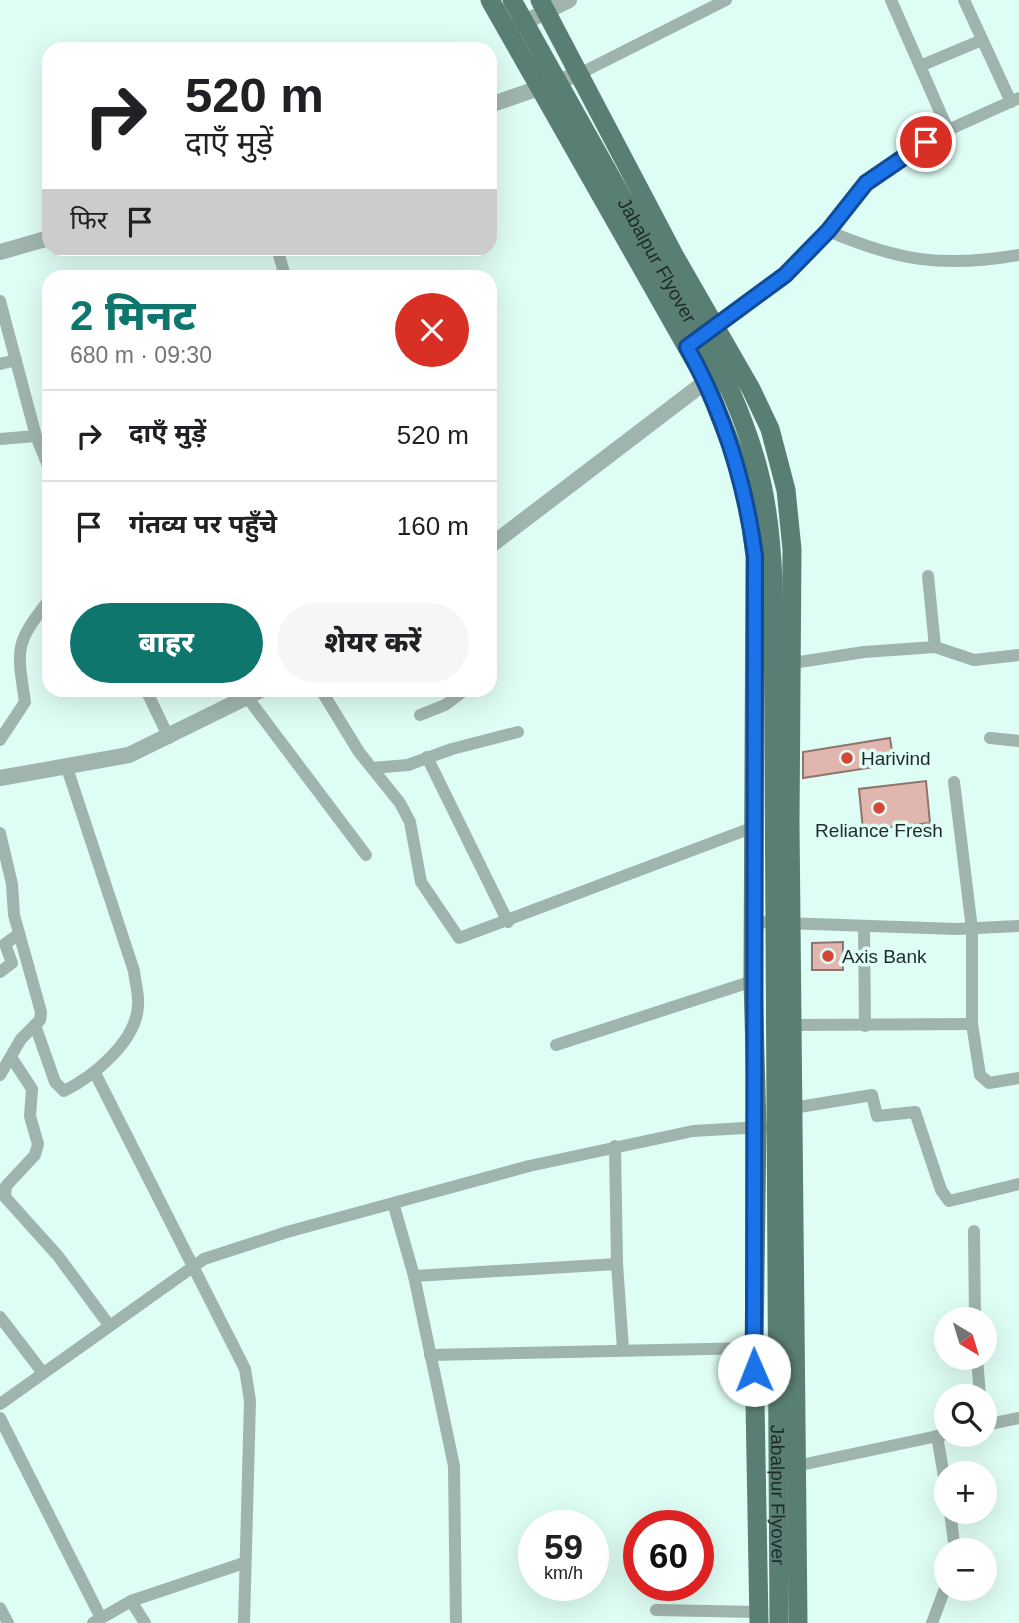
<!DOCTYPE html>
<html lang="hi">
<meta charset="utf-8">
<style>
:root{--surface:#fff;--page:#f6f6f6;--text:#202124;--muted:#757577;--line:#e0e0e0;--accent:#0f766e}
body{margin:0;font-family:Arial,"Noto Sans Devanagari",sans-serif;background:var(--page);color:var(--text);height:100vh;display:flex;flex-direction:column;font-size:26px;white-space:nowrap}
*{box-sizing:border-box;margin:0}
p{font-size:23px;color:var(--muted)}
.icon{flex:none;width:38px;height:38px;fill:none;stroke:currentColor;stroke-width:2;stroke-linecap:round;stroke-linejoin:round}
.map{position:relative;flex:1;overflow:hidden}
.drawer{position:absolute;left:42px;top:270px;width:455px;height:427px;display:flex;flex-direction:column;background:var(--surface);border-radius:21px;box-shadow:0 7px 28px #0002}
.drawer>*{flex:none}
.hud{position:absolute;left:42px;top:42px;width:455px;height:214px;border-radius:21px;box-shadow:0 7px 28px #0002;background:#fff;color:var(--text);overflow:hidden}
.needle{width:46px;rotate:142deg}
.buttons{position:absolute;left:934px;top:1307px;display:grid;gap:14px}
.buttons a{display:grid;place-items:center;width:63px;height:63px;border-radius:50%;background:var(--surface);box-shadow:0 7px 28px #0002;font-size:35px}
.speed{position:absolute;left:518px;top:1510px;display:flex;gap:14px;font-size:35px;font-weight:700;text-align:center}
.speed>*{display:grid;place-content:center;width:91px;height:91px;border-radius:50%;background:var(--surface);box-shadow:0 7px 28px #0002;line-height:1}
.speed small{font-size:18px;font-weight:400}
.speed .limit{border:10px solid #d22;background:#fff;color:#111}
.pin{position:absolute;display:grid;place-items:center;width:60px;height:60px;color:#fff;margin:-30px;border:4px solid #fff;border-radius:50%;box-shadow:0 2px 7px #0007}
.me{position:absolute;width:77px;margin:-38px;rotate:359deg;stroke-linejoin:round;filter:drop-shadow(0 0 5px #0008)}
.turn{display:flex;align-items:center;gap:24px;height:147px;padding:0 28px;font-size:32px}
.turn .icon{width:91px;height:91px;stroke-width:2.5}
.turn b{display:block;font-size:49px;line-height:60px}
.then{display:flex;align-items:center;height:66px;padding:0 28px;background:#0003;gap:14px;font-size:26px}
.round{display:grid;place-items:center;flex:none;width:74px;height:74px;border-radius:37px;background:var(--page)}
.headline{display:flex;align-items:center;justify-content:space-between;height:119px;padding:0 28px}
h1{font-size:42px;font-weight:800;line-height:52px;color:var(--accent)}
.cta{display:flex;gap:14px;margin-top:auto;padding:14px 28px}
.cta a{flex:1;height:80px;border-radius:42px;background:var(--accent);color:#fff;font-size:28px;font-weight:800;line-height:80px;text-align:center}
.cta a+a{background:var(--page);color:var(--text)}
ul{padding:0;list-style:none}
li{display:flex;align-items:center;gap:21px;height:91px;padding:0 28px;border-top:2px solid var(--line)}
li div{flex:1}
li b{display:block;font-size:26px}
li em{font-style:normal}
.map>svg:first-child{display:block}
.building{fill:#e1b6ae;stroke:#8e746f;stroke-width:2}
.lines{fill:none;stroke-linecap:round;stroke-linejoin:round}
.minor{stroke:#a0b4ae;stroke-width:12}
.tertiary{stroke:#a0b4ae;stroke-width:16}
.primary{stroke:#597e73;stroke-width:19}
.primary-bridge{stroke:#597e73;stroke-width:19}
.route-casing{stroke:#114b97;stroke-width:18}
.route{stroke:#1a73e8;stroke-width:12}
.poi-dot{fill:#d44738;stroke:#defdf4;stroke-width:2.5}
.labels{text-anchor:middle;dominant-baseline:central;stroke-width:7;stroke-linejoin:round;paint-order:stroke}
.street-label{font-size:19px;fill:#1f2b28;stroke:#defdf4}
.poi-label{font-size:19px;fill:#1f2b28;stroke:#defdf4;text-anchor:start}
</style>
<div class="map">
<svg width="1019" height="1623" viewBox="0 0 1019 1623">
<rect width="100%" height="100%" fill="#defdf4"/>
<g class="building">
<polygon points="890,738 894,764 803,778 803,752"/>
<polygon points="926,781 930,823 863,830 859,789"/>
<polygon points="843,942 843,970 812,970 812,943"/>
</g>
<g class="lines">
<g class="minor">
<polyline points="891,0 948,130"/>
<polyline points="964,0 1011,102"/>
<polyline points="920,66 982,40"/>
<polyline points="579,74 726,0"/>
<path d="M828,231C899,261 942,268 1019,255"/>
<polyline points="277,248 285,276"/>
<polyline points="0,301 36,436 49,468"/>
<polyline points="711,332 785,275 878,173 948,130 1019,98"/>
<polyline points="0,364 16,360"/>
<polyline points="0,439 36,436"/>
<polyline points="928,576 935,647"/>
<polyline points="793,663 864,652 935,647 974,660 1019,655"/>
<polyline points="146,690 169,738"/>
<polyline points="321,690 359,752 400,803 410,822 421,882 459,938 754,827"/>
<polyline points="247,697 366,855"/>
<polyline points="420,715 445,705 465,690"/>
<polyline points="990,738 1019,741"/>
<path d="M0,740L25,702C17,648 14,645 49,600"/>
<polyline points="427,757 508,922"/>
<polyline points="373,768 408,765 452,749 518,732"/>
<polyline points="954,782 972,929 972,1024 980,1075 989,1083 1019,1078"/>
<polyline points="0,833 12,884 14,915 41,1012 40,1020 21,1039 0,1075"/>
<polyline points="754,922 957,929 1019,926"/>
<polyline points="864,926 865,1026"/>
<polyline points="0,972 12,963 5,944 19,934"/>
<path d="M35,1025L55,1082L64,1091C94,1076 137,1041 138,1005C139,994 135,982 134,971L67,768"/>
<polyline points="793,1025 972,1024"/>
<polyline points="556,1045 753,981"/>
<polyline points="11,1057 32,1089 30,1116 38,1144 35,1155 6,1186 5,1197 58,1256 109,1325"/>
<polyline points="95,1073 245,1369 250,1401 244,1623"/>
<polyline points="793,1108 872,1095 877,1116 915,1112 941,1190 949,1201 1019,1184"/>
<polyline points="615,1146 617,1264 623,1349"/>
<polyline points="394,1206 414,1276 454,1466 456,1623"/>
<polyline points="974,1231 975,1320"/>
<polyline points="414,1276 617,1264"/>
<polyline points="0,1317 43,1373"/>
<polyline points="430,1355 754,1348"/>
<polyline points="977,1358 980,1396"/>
<polyline points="0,1404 204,1259 287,1232 529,1166 693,1131 762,1127"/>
<polyline points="0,1418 101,1618"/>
<polyline points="985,1425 1019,1418"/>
<polyline points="937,1436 947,1494"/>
<polyline points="796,1466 947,1434"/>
<polyline points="950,1512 955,1550"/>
<polyline points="131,1601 145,1623"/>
<polyline points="0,1608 8,1623"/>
<polyline points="656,1610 759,1612"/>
<polyline points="93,1623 131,1601 244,1563"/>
<polyline points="932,1623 947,1583"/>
</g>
<g class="tertiary">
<polyline points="515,27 569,0"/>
<polyline points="490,105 579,74"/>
<polyline points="0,252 49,238"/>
<polyline points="490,546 713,376"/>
<polyline points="0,778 129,755 261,690"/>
</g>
<g class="primary">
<polyline points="490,0 705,379 737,460 748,504 755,556 753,981 757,1127 754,1348 759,1623"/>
<polyline points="540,0 674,255 751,389 770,429 786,490 792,549 790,822 798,1623"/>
</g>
<path class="primary-bridge" id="s1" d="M512,0L730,390C760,458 770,506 773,581L779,1623"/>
</g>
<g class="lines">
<g class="route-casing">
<path id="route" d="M754,1370L755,556C745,481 724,413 687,347L785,275L828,231L866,183L926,142"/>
</g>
<use href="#route" class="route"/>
</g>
<g class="poi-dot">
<circle cx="847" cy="758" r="7"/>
<circle cx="879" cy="808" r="7"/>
<circle cx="828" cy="956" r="7"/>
</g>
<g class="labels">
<g class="street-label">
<text stroke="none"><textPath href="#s1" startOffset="298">Jabalpur Flyover</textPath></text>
<text stroke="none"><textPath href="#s1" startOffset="1558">Jabalpur Flyover</textPath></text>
</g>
<g class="poi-label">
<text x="861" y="758">Harivind</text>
<text x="879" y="830" text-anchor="middle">Reliance Fresh</text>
<text x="842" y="956">Axis Bank</text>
</g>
</g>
</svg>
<div class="buttons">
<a><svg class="needle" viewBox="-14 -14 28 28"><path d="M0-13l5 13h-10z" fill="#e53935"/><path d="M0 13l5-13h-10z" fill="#757577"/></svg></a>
<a><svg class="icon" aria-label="search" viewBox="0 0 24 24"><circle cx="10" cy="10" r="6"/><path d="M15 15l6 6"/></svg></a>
<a>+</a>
<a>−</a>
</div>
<div class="speed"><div>59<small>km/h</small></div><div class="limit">60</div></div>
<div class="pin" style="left:926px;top:142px;background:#d93025"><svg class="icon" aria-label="arrive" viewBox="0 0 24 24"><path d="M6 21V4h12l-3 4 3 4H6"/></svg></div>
<svg class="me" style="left:754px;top:1370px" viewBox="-20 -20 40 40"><circle r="19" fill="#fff"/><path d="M0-13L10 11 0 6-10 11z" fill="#1a73e8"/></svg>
<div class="hud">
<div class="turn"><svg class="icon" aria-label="right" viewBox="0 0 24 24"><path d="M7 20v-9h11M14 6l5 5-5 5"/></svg><div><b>520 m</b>दाएँ मुड़ें</div></div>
<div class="then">फिर<svg class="icon" aria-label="arrive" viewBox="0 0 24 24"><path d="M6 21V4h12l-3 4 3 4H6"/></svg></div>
</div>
<section class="drawer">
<div class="headline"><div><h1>2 मिनट</h1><p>680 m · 09:30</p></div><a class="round" style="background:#d93025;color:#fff"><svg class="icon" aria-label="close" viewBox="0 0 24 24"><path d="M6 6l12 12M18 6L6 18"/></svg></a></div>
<ul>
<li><svg class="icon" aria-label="right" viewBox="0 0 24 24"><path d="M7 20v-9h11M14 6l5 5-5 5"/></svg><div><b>दाएँ मुड़ें</b></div><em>520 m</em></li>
<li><svg class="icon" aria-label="arrive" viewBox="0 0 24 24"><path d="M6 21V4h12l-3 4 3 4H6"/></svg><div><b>गंतव्य पर पहुँचे</b></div><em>160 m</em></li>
</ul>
<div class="cta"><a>बाहर</a><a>शेयर करें</a></div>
</section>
</div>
